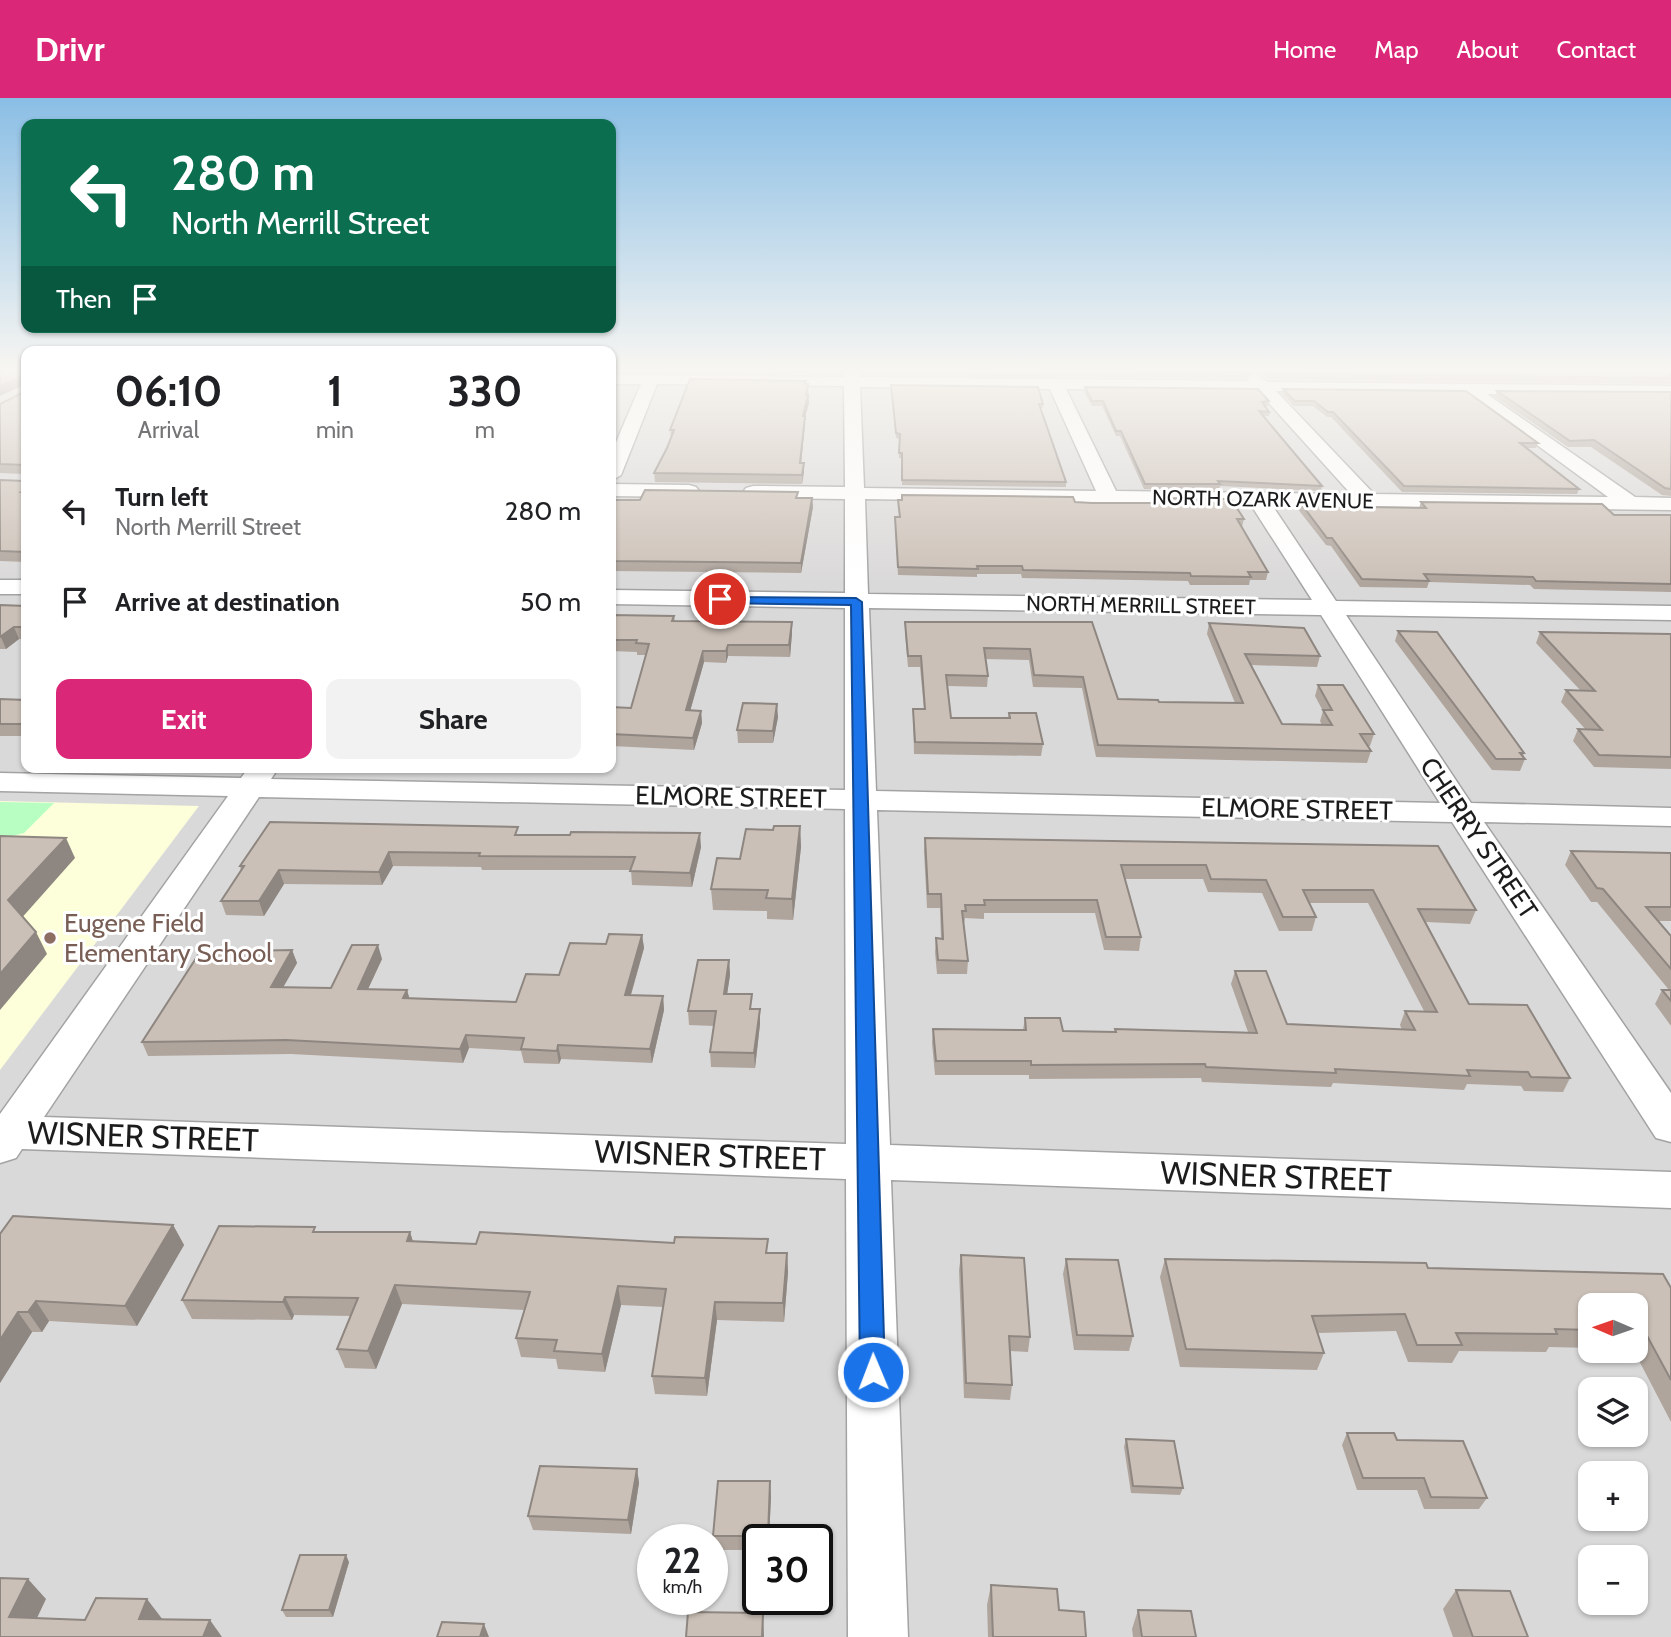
<!DOCTYPE html>
<meta charset="utf-8">
<style>
:root{--surface:#fff;--page:#f2f2f2;--text:#202124;--muted:#757577;--accent:#db2777}
body{margin:0;font-family:Cabin,sans-serif;background:var(--page);color:var(--text);height:100vh;display:flex;flex-direction:column;font-size:26px;white-space:nowrap}
*{box-sizing:border-box;margin:0}
p{font-size:23px;color:var(--muted)}
.icon{flex:none;width:38px;height:38px;fill:none;stroke:currentColor;stroke-width:2;stroke-linecap:round;stroke-linejoin:round}
.map{position:relative;flex:1;overflow:hidden}
.side{position:absolute;left:21px;top:248px;width:595px;height:427px;display:flex;flex-direction:column;background:var(--surface);border-radius:14px;box-shadow:0 2px 5px #0004}
.side>*{flex:none}
.hud{position:absolute;left:21px;top:21px;width:595px;height:214px;border-radius:14px;box-shadow:0 2px 5px #0004;background:#0b6e4f;color:#fff;overflow:hidden}
.needle{width:46px;rotate:272deg}
.tools{position:absolute;left:1578px;top:1195px;display:grid;gap:14px}
.tools a{display:grid;place-items:center;width:70px;height:70px;border-radius:14px;background:var(--surface);box-shadow:0 2px 5px #0004;font-size:35px}
.speed{position:absolute;left:637px;top:1426px;display:flex;gap:14px;font-size:35px;font-weight:700;text-align:center}
.speed>*{display:grid;place-content:center;width:91px;height:91px;border-radius:50%;background:var(--surface);box-shadow:0 2px 5px #0004;line-height:1}
.speed small{font-size:18px;font-weight:400}
.speed .limit{border:4px solid #111;border-radius:10px;background:#fff;color:#111}
.pin{position:absolute;display:grid;place-items:center;width:60px;height:60px;color:#fff;margin:-30px;border:4px solid #fff;border-radius:50%;box-shadow:0 2px 7px #0007}
.me{position:absolute;width:77px;margin:-38px;rotate:359deg;stroke-linejoin:round;filter:drop-shadow(0 0 5px #0008)}
.turn{display:flex;align-items:center;gap:24px;height:147px;padding:0 35px;font-size:32px}
.turn .icon{width:91px;height:91px;stroke-width:2.5}
.turn b{display:block;font-size:49px;line-height:60px}
.then{display:flex;align-items:center;height:66px;padding:0 35px;background:#0003;gap:14px;font-size:26px}
.eta{display:flex;justify-content:space-evenly;align-items:center;height:119px;text-align:center}
.eta b{font-size:42px;font-weight:800;line-height:49px}
.primary-button{display:flex;gap:14px;margin-top:auto;padding:14px 35px}
.primary-button a{flex:1;height:80px;border-radius:14px;background:var(--accent);color:#fff;font-size:28px;font-weight:800;line-height:80px;text-align:center}
.primary-button a+a{background:var(--page);color:var(--text)}
ul{padding:0;list-style:none}
li{display:flex;align-items:center;gap:21px;height:91px;padding:0 35px}
li div{flex:1}
li b{display:block;font-size:26px}
li em{font-style:normal}
header{display:flex;align-items:center;gap:42px;box-sizing:border-box;height:98px;padding:0 35px;background:var(--accent);color:#fff}
header strong{font-size:33px}
nav{display:flex;gap:38px;margin-inline-start:auto;font-size:24px}
.map>svg:first-child{display:block}
.residential{fill:#dad9d9;fill-rule:evenodd}
.education{fill:#fcffd9}
.park{fill:#b8fec3}
.lines{fill:none;stroke-linecap:round;stroke-linejoin:round}
.minor-casing{stroke:#a3a3a3;stroke-width:3}
.minor{fill:#fff;fill-rule:evenodd}
.wall{fill:#afa59d}
.shaded-wall{fill:#8e8680}
.building{fill:#cbc0b7;stroke:#8e8680;stroke-width:2}
.route{fill:#1a73e8;stroke:#114b97;stroke-width:2}
.education-dot{fill:#8d6e63;stroke:#fff;stroke-width:2.5}
.labels{text-anchor:middle;dominant-baseline:central;stroke-width:6;stroke-linejoin:round;paint-order:stroke}
.far-street-label{font-size:21px;fill:#1c1c1c;stroke:#fff}
.street-label{font-size:26px;fill:#1c1c1c;stroke:#fff}
.education-label{font-size:26px;fill:#785e54;stroke:#fff;text-anchor:start}
.near-street-label{font-size:32px;fill:#1c1c1c;stroke:#fff}
</style>
<header>
<strong>Drivr</strong>
<nav><a>Home</a><a>Map</a><a>About</a><a>Contact</a></nav>
</header>
<div class="map">
<svg width="1671" height="1539" viewBox="0 0 1671 1539">
<rect width="100%" height="100%" fill="#efebe1"/>
<path class="residential" d="M0,271H26V670H611V271H1671V1539H0ZM1591,1208H1636V1253H1591ZM1591,1292H1636V1337H1591ZM1591,1376H1636V1421H1591ZM653,1442H712V1502H653ZM758,1442H817V1502H758ZM1591,1460H1636V1505H1591Z"/>
<polygon class="education" points="0,703 199,708 0,972"/>
<polygon class="park" points="0,704 54,705 24,735 0,741"/>
<g class="lines">
<g class="minor-casing">
<g id="minor">
<path d="M844,271H860V279L1250,283L1247,280L1255,275L1267,284L1671,288V298L1487,296L1635,399L1671,400V412L1272,407L1336,503L1671,508V522L1346,517L1471,705L1671,710V728L1484,724L1671,995V1044L1656,1040L1452,724L877,712L890,1047L1671,1074V1110L891,1082L908,1539H848L846,1081L22,1051L16,1060L0,1065V1016L228,698L0,693V675L241,680L248,670H272L275,675L271,681L845,692V510L611,506V492L845,495V401L753,400L746,398L743,394L746,390L753,388L845,389L844,288L657,286L621,377L611,383V356L641,286H611V276L844,279ZM860,289L1050,291L1096,393L864,390ZM1066,291L1258,293L1351,396L1116,393ZM1276,293L1466,295L1608,399L1374,396ZM865,401L1251,407L1312,502L868,496ZM869,510L1321,517L1440,705L876,693ZM259,699L845,711L846,1046L44,1019Z"/>
<polygon points="611,386 689,387 696,389 699,393 696,397 689,399 611,398"/>
<rect x="0" y="482" width="26" height="14"/>
</g>
</g>
<use href="#minor" class="minor"/>
</g>
<g class="wall">
<polygon points="26,271 26,464 0,463 0,382 24,383 24,376 0,375 0,306 24,294"/>
<polygon points="696,271 809,271 809,276 696,274"/>
<polygon points="883,271 1671,271 1671,286 1268,281 1255,272 1245,280 883,277"/>
<polygon points="806,286 808,286 809,305 805,318 805,326 801,365 804,365 804,374 802,386 655,384 654,375 667,350 671,340 670,332"/>
<polygon points="891,287 1043,306 1043,310 1040,310 1066,384 1066,389 902,387 902,360 899,360 899,341 896,340"/>
<polygon points="1085,289 1269,303 1268,308 1265,308 1269,314 1269,318 1263,318 1322,388 1321,393 1220,388 1219,392 1144,391 1120,338 1116,338 1102,308 1092,308 1084,294"/>
<polygon points="1283,291 1538,345 1536,350 1526,350 1579,391 1577,396 1402,394 1331,319 1327,319 1313,308 1294,308 1282,296"/>
<polygon points="1497,293 1671,294 1671,398 1662,397 1591,349 1568,349 1495,299"/>
<polygon points="812,400 813,409 801,475 611,473 611,402"/>
<polygon points="1153,400 1244,421 1242,429 1268,474 1266,482 1250,482 1249,487 1190,487 1188,483 1022,480 1021,476 977,476 977,479 898,477 895,427 895,419 899,419 898,402 1152,405"/>
<polygon points="1299,403 1340,409 1419,410 1421,404 1614,417 1671,417 1671,494 1534,491 1530,487 1429,484 1427,490 1360,489 1331,448 1326,447 1297,410"/>
<polygon points="0,507 26,508 26,541 19,541 6,551 0,551"/>
<polygon points="611,517 674,518 675,523 792,535 790,559 728,558 726,565 704,564 690,613 701,613 702,625 694,652 611,648 611,609 631,610 646,557 637,557 637,554 611,553"/>
<polygon points="905,524 1092,524 1118,601 1159,604 1235,605 1207,536 1209,525 1320,558 1317,569 1251,567 1282,626 1322,627 1320,623 1323,613 1315,598 1318,587 1374,636 1370,648 1368,648 1371,653 1367,665 1096,659 1082,590 1033,589 1029,562 985,561 988,578 987,589 948,588 951,620 1008,620 1009,615 1043,646 1041,658 914,656 913,611 924,611 920,569 908,569 905,535"/>
<polygon points="1398,533 1524,655 1523,659 1525,661 1520,673 1492,672 1395,543"/>
<polygon points="1540,534 1671,536 1671,671 1594,669 1573,643 1578,631 1586,632 1561,604 1566,592 1580,592 1536,545"/>
<polygon points="0,601 26,602 26,638 0,638"/>
<polygon points="778,619 773,645 738,645 737,632"/>
<polygon points="800,728 801,749 793,822 767,821 767,813 713,812 711,791 740,761 773,732"/>
<polygon points="519,737 701,749 692,789 632,787 631,772 482,772 481,769 393,768 382,787 284,786 264,818 226,817 221,803 241,773 240,768"/>
<polygon points="925,740 1438,748 1476,812 1470,826 1426,824 1469,906 1570,980 1563,994 1524,993 1521,988 1467,986 1464,992 1333,985 1331,989 1202,984 1201,980 1029,981 1029,977 935,977 932,945 933,931 1023,932 1025,920 1063,933 1115,934 1115,931 1248,934 1231,886 1235,873 1287,926 1402,932 1400,927 1405,913 1424,913 1368,805 1309,805 1316,819 1312,833 1279,833 1262,795 1208,794 1203,781 1125,781 1141,839 1139,853 1104,852 1095,815 984,815 984,821 965,820 964,826 963,826 968,863 967,876 937,876 935,854 936,840 941,841 940,810 927,810 924,753"/>
<polygon points="1571,753 1671,755 1671,823 1658,823 1671,838 1671,928 1655,906 1662,892 1669,892 1597,804 1591,804 1565,767"/>
<polygon points="642,837 644,850 631,897 663,898 664,912 652,965 561,961 559,966 524,965 521,953 469,950 463,965 291,956 148,958 142,944 292,852 297,865 283,889 331,890 382,861 368,891 407,892 409,900 516,904 606,846"/>
<polygon points="729,862 730,877 727,896 753,911 760,926 755,970 711,969 710,954 714,928 689,927 688,913"/>
<polygon points="173,1127 184,1147 137,1228 49,1223 42,1234 32,1234 0,1285 0,1136"/>
<polygon points="317,1134 410,1134 413,1144 787,1155 788,1174 784,1224 717,1222 707,1298 655,1296 652,1278 663,1209 621,1207 605,1274 558,1271 556,1261 521,1259 516,1240 524,1212 402,1206 376,1271 345,1270 337,1251 351,1218 294,1217 292,1222 192,1221 182,1202"/>
<polygon points="961,1157 1030,1239 1028,1254 1010,1253 1012,1287 1010,1302 964,1300 959,1172"/>
<polygon points="1066,1161 1133,1238 1129,1253 1074,1252 1063,1176"/>
<polygon points="1165,1161 1428,1170 1671,1190 1671,1324 1634,1253 1636,1253 1636,1208 1591,1208 1591,1250 1549,1249 1546,1254 1459,1253 1452,1265 1408,1264 1396,1233 1318,1235 1324,1255 1317,1272 1180,1269 1160,1179"/>
<polygon points="1347,1335 1397,1342 1487,1400 1479,1411 1424,1411 1417,1392 1357,1392 1342,1347"/>
<polygon points="1126,1341 1183,1390 1180,1397 1131,1395 1124,1349"/>
<polygon points="637,1371 639,1385 631,1436 533,1432 528,1418"/>
<polygon points="771,1398 769,1442 758,1442 758,1452 715,1452 713,1438"/>
<polygon points="349,1464 333,1519 286,1519 282,1512"/>
<polygon points="991,1487 1059,1512 1086,1539 988,1539 987,1507"/>
<polygon points="1456,1492 1528,1539 1453,1539 1443,1511"/>
<polygon points="1138,1512 1196,1539 1133,1539 1132,1531"/>
</g>
<g class="shaded-wall">
<polygon points="611,271 621,271 620,273 611,274"/>
<polygon points="1250,271 1255,271 1255,272 1245,280 1246,274"/>
<polygon points="24,277 26,286 0,298 0,288"/>
<polygon points="808,297 809,305 803,326 803,318"/>
<polygon points="805,318 805,326 800,374 800,365"/>
<polygon points="804,365 804,374 802,386 802,377"/>
<polygon points="812,400 813,409 801,475 801,465"/>
<polygon points="792,524 792,535 790,559 789,547"/>
<polygon points="14,529 19,541 6,551 1,539"/>
<polygon points="728,547 728,558 726,565 726,553"/>
<polygon points="703,553 704,564 687,624 686,612"/>
<polygon points="777,606 778,619 773,645 773,633"/>
<polygon points="701,613 702,625 694,652 693,640"/>
<polygon points="800,728 801,749 793,822 792,801"/>
<polygon points="700,735 701,749 692,789 690,775"/>
<polygon points="66,740 75,760 19,823 8,802"/>
<polygon points="389,754 393,768 382,787 379,774"/>
<polygon points="279,772 284,786 264,818 259,803"/>
<polygon points="36,834 47,856 0,912 0,876"/>
<polygon points="642,837 644,850 627,910 625,897"/>
<polygon points="378,847 382,861 362,904 358,891"/>
<polygon points="292,852 297,865 276,902 271,889"/>
<polygon points="729,862 730,877 725,910 724,896"/>
<polygon points="407,892 411,906 403,900"/>
<polygon points="663,898 664,912 652,965 650,951"/>
<polygon points="760,911 760,926 755,970 754,955"/>
<polygon points="466,937 469,950 463,965 460,951"/>
<polygon points="558,947 561,961 559,966 557,953"/>
<polygon points="173,1127 184,1147 137,1228 125,1208"/>
<polygon points="410,1134 416,1153 407,1143"/>
<polygon points="787,1155 788,1174 784,1224 783,1205"/>
<polygon points="395,1187 402,1206 376,1271 368,1253"/>
<polygon points="618,1188 621,1207 605,1274 602,1256"/>
<polygon points="285,1199 294,1217 292,1222 283,1204"/>
<polygon points="36,1203 49,1223 42,1234 28,1214"/>
<polygon points="715,1204 717,1222 707,1298 705,1280"/>
<polygon points="18,1214 32,1234 0,1285 0,1242"/>
<polygon points="637,1371 639,1385 631,1436 628,1422"/>
<polygon points="770,1383 771,1398 769,1442 768,1442"/>
<polygon points="346,1457 349,1464 333,1519 329,1512"/>
<polygon points="28,1481 46,1501 28,1539 9,1519"/>
<polygon points="147,1501 163,1522 139,1521"/>
<polygon points="763,1515 764,1539 762,1539"/>
<polygon points="210,1522 222,1539 203,1539"/>
<polygon points="484,1526 489,1539 480,1539"/>
</g>
<g class="building">
<polygon points="0,271 26,271 26,390 21,394 26,394 26,454 0,453 0,382 24,383 24,367 0,366 0,306 24,294 24,277 0,288"/>
<polygon points="895,271 1250,271 1246,274"/>
<polygon points="1262,271 1671,271 1671,280 1269,275"/>
<polygon points="690,281 806,283 805,286 808,286 806,297 808,297 803,318 805,318 800,365 804,365 802,377 654,375 667,350 674,332 670,332"/>
<polygon points="891,287 1038,289 1043,306 1039,306 1066,384 902,382 902,355 899,355 900,336 896,335"/>
<polygon points="1085,289 1258,291 1269,303 1262,304 1269,314 1259,313 1322,388 1218,383 1220,386 1145,386 1121,333 1116,333 1103,303 1092,303"/>
<polygon points="1283,291 1466,293 1538,345 1520,345 1579,391 1404,388 1333,314 1328,314 1314,303 1295,303"/>
<polygon points="1497,293 1671,294 1671,391 1665,390 1594,342 1570,343"/>
<polygon points="645,392 798,394 796,400 812,400 801,465 611,463 611,402 640,402"/>
<polygon points="902,397 1073,399 1075,404 1092,405 1155,405 1153,400 1231,401 1244,421 1237,421 1268,474 1248,474 1251,479 1191,478 1190,475 1023,472 1022,468 977,468 978,471 898,469 895,419 900,419 898,402 902,402"/>
<polygon points="1299,403 1336,403 1340,409 1367,409 1426,410 1421,404 1602,406 1614,417 1671,417 1671,486 1536,483 1533,479 1424,476 1429,483 1362,481 1332,440 1327,440"/>
<polygon points="0,507 26,508 26,529 14,529 0,539"/>
<polygon points="611,517 674,518 672,523 792,524 789,547 728,547 726,553 703,553 686,612 701,613 693,640 611,636 611,609 631,610 649,546 636,545 637,542 611,542"/>
<polygon points="905,524 1092,524 1118,601 1158,602 1159,604 1243,605 1209,525 1304,530 1320,558 1245,556 1282,626 1332,627 1323,612 1332,612 1318,587 1343,587 1374,636 1360,636 1371,653 1098,647 1083,579 1034,577 1030,551 984,550 988,578 946,577 951,620 1010,620 1009,615 1036,615 1043,646 915,644 913,611 925,611 921,558 908,558"/>
<polygon points="1398,533 1437,534 1524,655 1520,655 1525,661 1496,661"/>
<polygon points="1540,534 1671,536 1671,659 1599,657 1578,631 1602,632 1566,592 1595,593"/>
<polygon points="0,601 26,602 26,626 0,626"/>
<polygon points="743,605 777,606 773,633 737,632"/>
<polygon points="270,724 518,729 515,737 570,737 571,734 700,735 690,775 630,773 635,759 479,758 480,755 389,754 379,774 279,772 259,803 221,803 244,768 240,768"/>
<polygon points="774,728 800,728 792,801 766,800 768,792 711,791 717,760 740,761 746,731 773,732"/>
<polygon points="0,738 66,740 8,802 36,834 0,876"/>
<polygon points="925,740 1438,748 1476,812 1418,811 1469,906 1527,907 1570,980 1531,979 1528,974 1467,972 1470,978 1335,971 1336,975 1206,969 1205,966 1031,967 1031,963 936,963 933,931 1026,932 1025,920 1060,920 1063,933 1116,934 1115,931 1257,935 1235,873 1266,873 1287,926 1415,932 1405,913 1437,914 1373,792 1303,792 1316,819 1283,819 1266,782 1211,781 1206,767 1121,767 1141,839 1106,839 1097,802 984,802 985,807 965,807 966,813 962,813 968,863 938,862 936,840 943,841 941,796 928,796"/>
<polygon points="1571,753 1671,755 1671,809 1646,809 1671,838 1671,871 1603,791 1597,790"/>
<polygon points="609,836 642,837 625,897 663,898 650,951 558,947 557,953 521,951 524,940 466,937 460,951 286,942 142,944 200,854 292,852 271,889 331,890 352,847 378,847 358,891 407,892 403,900 516,904 526,876 559,877 570,845 606,846"/>
<polygon points="698,862 729,862 724,896 752,896 750,911 760,911 754,955 710,954 716,913 688,913"/>
<polygon points="1662,892 1671,892 1671,903"/>
<polygon points="13,1118 173,1127 125,1208 36,1203 28,1214 18,1214 0,1242 0,1136"/>
<polygon points="219,1128 315,1129 313,1134 410,1134 407,1143 476,1146 480,1134 674,1145 675,1139 768,1141 766,1155 787,1155 783,1205 715,1204 705,1280 652,1278 666,1191 618,1188 602,1256 554,1253 557,1242 516,1240 530,1194 395,1187 368,1253 337,1251 358,1200 285,1199 283,1204 182,1202"/>
<polygon points="961,1157 1024,1160 1030,1239 1009,1238 1012,1287 966,1285"/>
<polygon points="1066,1161 1118,1162 1133,1238 1077,1237"/>
<polygon points="1165,1161 1426,1165 1428,1170 1663,1176 1671,1190 1671,1282 1645,1234 1636,1234 1636,1208 1591,1208 1591,1232 1555,1231 1557,1236 1456,1235 1462,1247 1417,1247 1405,1216 1312,1218 1324,1255 1186,1251"/>
<polygon points="1347,1335 1394,1335 1397,1342 1463,1343 1487,1400 1431,1399 1424,1380 1363,1380"/>
<polygon points="1126,1341 1174,1343 1183,1390 1133,1388"/>
<polygon points="540,1368 637,1371 628,1422 528,1418"/>
<polygon points="718,1383 770,1383 768,1438 713,1438"/>
<polygon points="300,1457 346,1457 329,1512 282,1512"/>
<polygon points="0,1480 28,1481 9,1519 85,1522 96,1500 147,1501 139,1521 210,1522 203,1539 0,1539"/>
<polygon points="991,1487 1057,1491 1059,1512 1084,1514 1086,1539 993,1539"/>
<polygon points="1456,1492 1510,1493 1528,1539 1473,1539"/>
<polygon points="1138,1512 1191,1513 1196,1539 1142,1539"/>
<polygon points="688,1514 763,1515 762,1539 686,1539"/>
<polygon points="442,1524 484,1526 480,1539 437,1539"/>
</g>
<linearGradient id="sky" x2="0" y2="1"><stop stop-color="#8abee5"/><stop offset="0.56" stop-color="#f8f6f2"/><stop offset="1" stop-color="#f8f6f2" stop-opacity="0"/></linearGradient>
<rect width="1671" height="486" fill="url(#sky)"/>
<polygon class="route" points="716,499 856,500 862,504 885,1274 881,1282 873,1286 864,1282 860,1274 851,507 720,505 714,501"/>
<circle class="education-dot" cx="50" cy="840" r="7"/>
<g class="labels">
<g class="far-street-label">
<text transform="translate(1263 401) rotate(1)">NORTH OZARK AVENUE</text>
<text transform="translate(1141 507) rotate(1)">NORTH MERRILL STREET</text>
</g>
<g class="street-label">
<text transform="translate(731 699) rotate(1)">ELMORE STREET</text>
<text transform="translate(1297 711) rotate(1)">ELMORE STREET</text>
<text transform="translate(1479 740) rotate(56)">CHERRY STREET</text>
</g>
<g class="education-label">
<text x="64" y="825">Eugene Field<tspan x="64" dy="30">Elementary School</tspan></text>
</g>
<g class="near-street-label">
<text transform="translate(143 1038) rotate(2)">WISNER STREET</text>
<text transform="translate(710 1057) rotate(2)">WISNER STREET</text>
<text transform="translate(1276 1078) rotate(2)">WISNER STREET</text>
</g>
</g>
</svg>
<div class="tools">
<a><svg class="needle" viewBox="-14 -14 28 28"><path d="M0-13l5 13h-10z" fill="#e53935"/><path d="M0 13l5-13h-10z" fill="#757577"/></svg></a>
<a><svg class="icon" aria-label="layers" viewBox="0 0 24 24"><path d="M12 4l9 5-9 5-9-5zM3 14l9 5 9-5"/></svg></a>
<a>+</a>
<a>−</a>
</div>
<div class="speed"><div>22<small>km/h</small></div><div class="limit">30</div></div>
<div class="pin" style="left:720px;top:501px;background:#d93025"><svg class="icon" aria-label="arrive" viewBox="0 0 24 24"><path d="M6 21V4h12l-3 4 3 4H6"/></svg></div>
<svg class="me" style="left:873px;top:1274px" viewBox="-20 -20 40 40"><circle r="17" fill="#1a73e8" stroke="#fff" stroke-width="3"/><path d="M0-11L8 9 0 5-8 9z" fill="#fff"/></svg>
<div class="hud">
<div class="turn"><svg class="icon" aria-label="left" viewBox="0 0 24 24"><path d="M17 20v-9H6M10 6l-5 5 5 5"/></svg><div><b>280 m</b>North Merrill Street</div></div>
<div class="then">Then<svg class="icon" aria-label="arrive" viewBox="0 0 24 24"><path d="M6 21V4h12l-3 4 3 4H6"/></svg></div>
</div>
<section class="side">
<div class="eta">
<div><b>06:10</b><p>Arrival</p></div>
<div><b>1</b><p>min</p></div>
<div><b>330</b><p>m</p></div>
</div>
<ul>
<li><svg class="icon" aria-label="left" viewBox="0 0 24 24"><path d="M17 20v-9H6M10 6l-5 5 5 5"/></svg><div><b>Turn left</b><p>North Merrill Street</p></div><em>280 m</em></li>
<li><svg class="icon" aria-label="arrive" viewBox="0 0 24 24"><path d="M6 21V4h12l-3 4 3 4H6"/></svg><div><b>Arrive at destination</b></div><em>50 m</em></li>
</ul>
<div class="primary-button"><a>Exit</a><a>Share</a></div>
</section>
</div>
